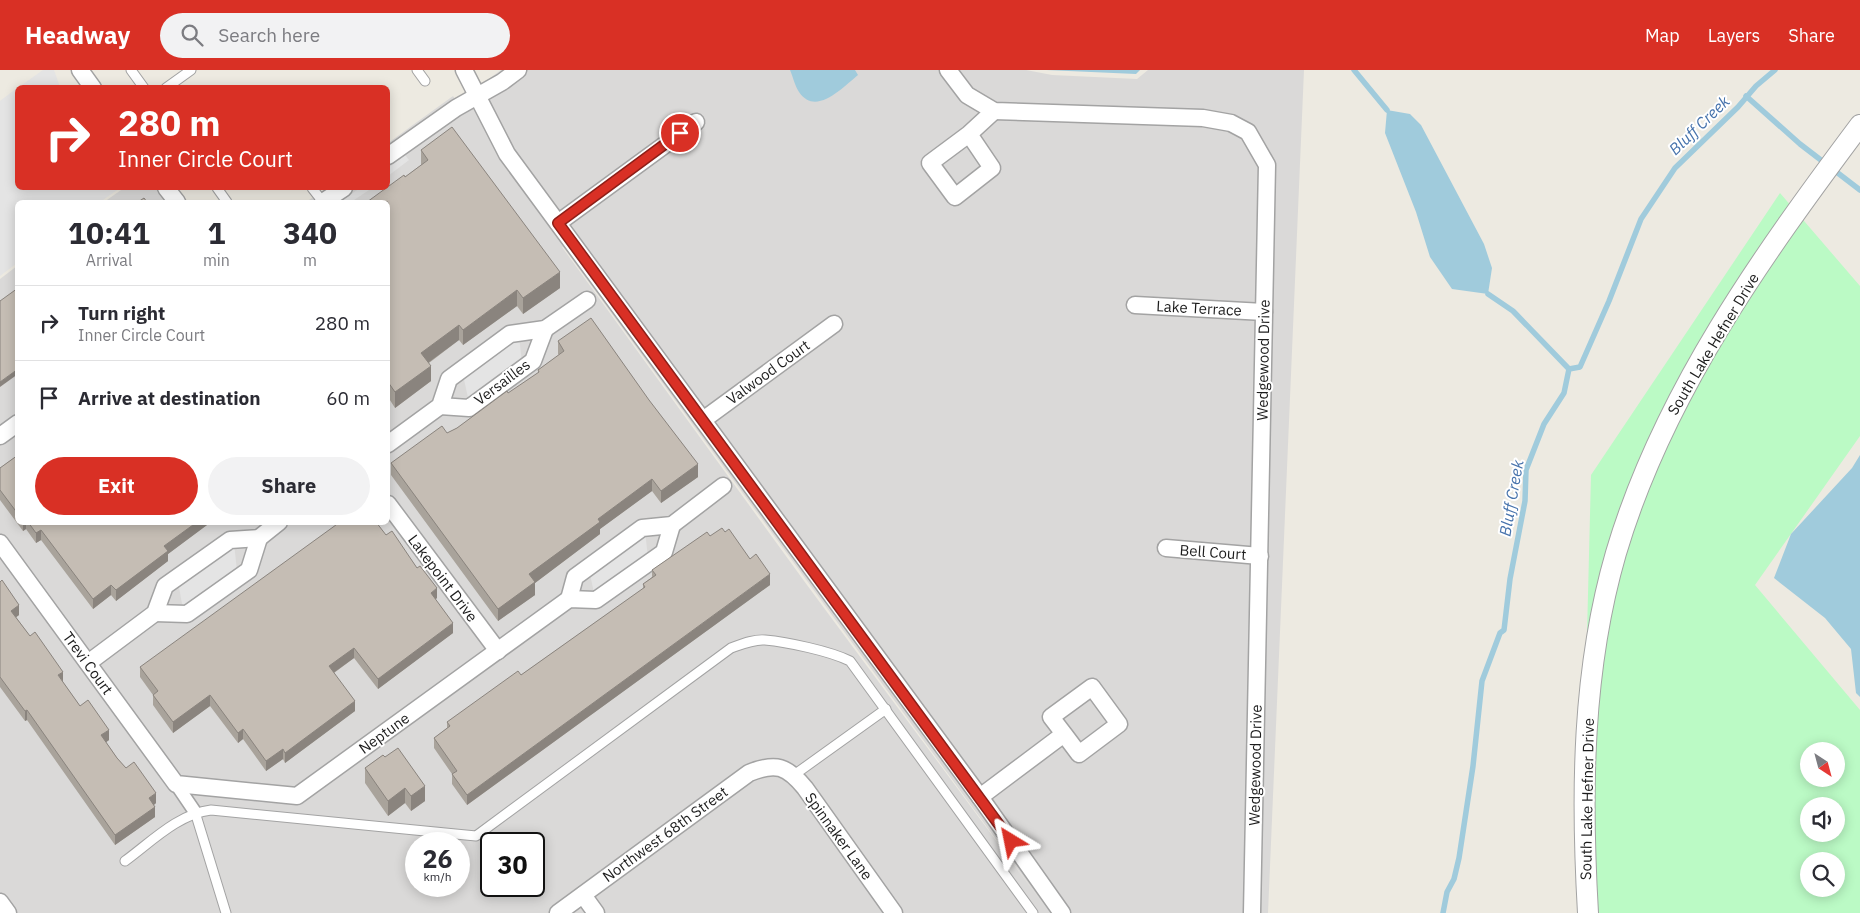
<!DOCTYPE html>
<style>
:root{--surface:#fff;--page:#f2f2f3;--text:#2b2b33;--muted:#7c7c81;--line:#e1e1e2;--accent:#d93025}
body{margin:0;font-family:"IBM Plex Sans",sans-serif;background:var(--page);color:var(--text);height:100vh;display:flex;flex-direction:column;font-size:19px;white-space:nowrap}
*{box-sizing:border-box;margin:0}
p{font-size:16px;color:var(--muted)}
.icon{flex:none;width:28px;height:28px;fill:none;stroke:currentColor;stroke-width:2;stroke-linecap:round;stroke-linejoin:round}
.map{position:relative;flex:1;overflow:hidden}
.side{position:absolute;left:15px;top:130px;width:375px;height:325px;display:flex;flex-direction:column;background:var(--surface);border-radius:8px;box-shadow:0 2px 12px #0003}
.side>*{flex:none}
.hud{position:absolute;left:15px;top:15px;width:375px;height:105px;border-radius:8px;box-shadow:0 2px 12px #0003;background:#d93025;color:#fff;overflow:hidden}
.needle{width:32px;rotate:144deg}
.buttons{position:absolute;left:1800px;top:672px;display:grid;gap:10px}
.buttons a{display:grid;place-items:center;width:45px;height:45px;border-radius:50%;background:var(--surface);box-shadow:0 2px 12px #0003;font-size:25px}
.speed{position:absolute;left:405px;top:762px;display:flex;gap:10px;font-size:25px;font-weight:700;text-align:center}
.speed>*{display:grid;place-content:center;width:65px;height:65px;border-radius:50%;background:var(--surface);box-shadow:0 2px 12px #0003;line-height:1}
.speed small{font-size:12px;font-weight:400}
.speed .limit{border:2px solid #111;border-radius:8px;background:#fff;color:#111}
.pin{position:absolute;display:grid;place-items:center;width:42px;height:42px;color:#fff;margin:-21px;border:2px solid #fff;border-radius:50%;box-shadow:0 1px 5px #0007}
.me{position:absolute;width:55px;margin:-28px;rotate:325deg;stroke-linejoin:round;filter:drop-shadow(0 0 4px #0008)}
.turn{display:flex;align-items:center;gap:18px;height:105px;padding:0 20px;font-size:22px}
.turn .icon{width:65px;height:65px;stroke-width:2.5}
.turn b{display:block;font-size:35px;line-height:42px}
.eta{display:flex;justify-content:space-evenly;align-items:center;height:85px;text-align:center}
.eta b{font-size:30px;font-weight:700;line-height:35px}
.cta{display:flex;gap:10px;margin-top:auto;padding:10px 20px}
.cta a{flex:1;height:58px;border-radius:30px;background:var(--accent);color:#fff;font-size:20px;font-weight:700;line-height:58px;text-align:center}
.cta a+a{background:var(--page);color:var(--text)}
ul{padding:0;list-style:none}
li{display:flex;align-items:center;gap:15px;height:75px;padding:0 20px;border-top:1px solid var(--line)}
li div{flex:1}
li b{display:block;font-size:19px}
li em{font-style:normal}
header{display:flex;align-items:center;gap:30px;box-sizing:border-box;height:70px;padding:0 25px;background:var(--accent);color:#fff}
header strong{font-size:24px}
nav{display:flex;gap:28px;margin-inline-start:auto;font-size:18px}
.search{width:350px;height:45px;background:var(--page);display:flex;align-items:center;gap:12px;box-sizing:border-box;padding:0 18px;border-radius:28px;color:var(--muted);font-size:19px}
.map>svg:first-child{display:block}
.residential{fill:#dad9d8;fill-rule:evenodd}
.park{fill:#bbfac5;fill-rule:evenodd}
.parking{fill:#e4e4e4}
.water{fill:#a0cbdc}
.lines{fill:none;stroke-linecap:round;stroke-linejoin:round}
.stream{stroke:#a0cbdc;stroke-width:5.5}
.service-casing{stroke:#a3a3a3;stroke-width:11}
.pedestrian-casing{stroke:#a3a3a3;stroke-width:15}
.minor-casing{stroke:#a3a3a3;stroke-width:19}
.tertiary-casing{stroke:#a3a3a3;stroke-width:22}
.service{stroke:#fff;stroke-width:9}
.pedestrian{stroke:#fff;stroke-width:12}
.minor{stroke:#fff;stroke-width:16}
.tertiary{stroke:#fff;stroke-width:20}
.wall{fill:#a9a39b}
.shaded-wall{fill:#8a847e}
.building{fill:#c5bdb4;stroke:#8a847e}
.route-casing{stroke:#8d1f18;stroke-width:12}
.route{stroke:#d93025;stroke-width:9}
.labels{text-anchor:middle;dominant-baseline:central;stroke-width:4;stroke-linejoin:round;paint-order:stroke}
.street-label{font-size:15px;fill:#1c1c1c;stroke:#fff}
.water-label{font-size:16px;font-style:italic;fill:#4773ac;stroke:#fff}
</style>
<header>
<strong>Headway</strong>
<div class="search"><svg class="icon" aria-label="search" viewBox="0 0 24 24"><circle cx="10" cy="10" r="6"/><path d="M15 15l6 6"/></svg>Search here</div>
<nav><a>Map</a><a>Layers</a><a>Share</a></nav>
</header>
<div class="map">
<svg width="1860" height="843" viewBox="0 0 1860 843">
<rect width="100%" height="100%" fill="#edeae1"/>
<g class="residential">
<path d="M501,0H1026L1052,5L1137,9L1148,0H1304L1268,843H0V209L17,196L18,452H388V132H306L327,118H388V73L453,26L457,32ZM562,177H563L1046,838L807,515ZM416,774H459V816H416ZM491,774H534V816H491Z"/>
<polygon points="124,118 157,118 168,132 104,132"/>
</g>
<path class="park" d="M1780,123L1860,216V366L1755,515L1860,640V843H1580L1591,405ZM1809,681H1836V709H1809ZM1809,736H1836V764H1809ZM1809,791H1836V819H1809Z"/>
<g class="parking">
<polygon points="43,0 54,0 60,17 19,17"/>
<polygon points="17,18 18,118 120,118 100,132 18,132 17,193 0,206 0,31"/>
<polygon points="405,85 409,90 388,106 388,98"/>
<polygon points="360,118 372,118 351,132 340,132"/>
<polygon points="519,266 522,293 469,332 463,305"/>
<polygon points="645,461 648,488 595,527 589,500"/>
<polygon points="234,473 237,501 183,539 178,512"/>
</g>
<g class="water">
<path d="M790,0H855L858,5C843,17 816,47 799,22C795,16 793,7 790,0Z"/>
<polygon points="1046,0 1140,0 1136,4"/>
<polygon points="1387,40 1410,44 1421,55 1484,174 1492,198 1488,224 1452,219 1430,187 1416,142 1385,63"/>
<polygon points="1860,385 1860,627 1856,623 1851,579 1825,548 1774,508 1791,464 1852,398"/>
</g>
<g class="lines">
<g class="stream">
<polyline points="1354,0 1387,40"/>
<polyline points="1746,26 1800,74 1860,120"/>
<polyline points="1488,224 1513,241 1569,299"/>
<polyline points="1443,843 1447,822 1454,809 1459,788 1473,696 1482,611 1500,563 1504,560 1510,509 1525,431 1526,400 1544,354 1564,323 1569,299 1580,297 1609,231 1641,149 1675,98 1738,37 1756,16 1775,0"/>
</g>
<g class="service-casing">
<g id="service">
<polyline points="131,0 144,18"/>
<polyline points="417,0 425,11"/>
<polyline points="166,18 191,0"/>
<polyline points="217,118 227,132"/>
<polyline points="312,118 323,132"/>
<polyline points="794,705 886,639"/>
<polyline points="195,742 226,843"/>
<path d="M125,791C151,772 178,744 211,740L476,766L731,578C742,574 754,569 765,570C787,572 830,581 850,591L1033,843"/>
</g>
</g>
<g class="pedestrian-casing">
<polyline id="pedestrian" points="176,714 195,742"/>
</g>
<g class="minor-casing">
<g id="minor">
<polyline points="80,0 93,18"/>
<polyline points="464,0 507,84 980,727 1062,843"/>
<polyline points="948,0 967,25 994,41 1203,48 1231,53 1248,62 1267,95 1252,843"/>
<polyline points="969,64 992,98 955,127 930,93 969,64 994,41"/>
<polyline points="388,86 456,38 502,12 518,0"/>
<polyline points="166,118 177,132"/>
<polyline points="323,132 344,118"/>
<polyline points="558,153 696,52"/>
<polyline points="1135,235 1264,242"/>
<polyline points="440,336 469,338 533,291 545,259"/>
<polyline points="703,350 834,254"/>
<polyline points="0,366 18,353"/>
<polyline points="388,374 440,336 449,309 510,264 545,259 587,230"/>
<polyline points="388,434 498,581"/>
<polyline points="0,473 176,714 297,726 569,529 596,530 664,482 672,455"/>
<polyline points="1166,478 1260,486"/>
<polyline points="569,529 575,507 642,458 672,455 723,416"/>
<polyline points="155,543 187,544 249,500 259,468"/>
<polyline points="88,593 155,543 165,516 230,470 259,468 279,452"/>
<polyline points="980,727 1064,664 1079,684 1119,654 1092,617 1051,647 1064,664"/>
<polyline points="583,825 596,843"/>
<polyline points="0,832 8,843"/>
<path d="M558,843L749,703C776,692 787,696 805,718L894,843"/>
</g>
</g>
<g class="tertiary-casing">
<path id="tertiary" d="M1588,843C1581,723 1582,600 1616,483C1663,324 1762,186 1860,55"/>
</g>
<use href="#service" class="service"/>
<use href="#pedestrian" class="pedestrian"/>
<use href="#minor" class="minor"/>
<use href="#tertiary" class="tertiary"/>
</g>
<g class="wall">
<polygon points="421,80 560,218 523,244 517,236 463,275 459,270 429,293 431,311 395,338 388,327 388,132 405,107 421,95"/>
<polygon points="558,271 698,407 661,433 652,421 600,459 600,464 535,513 535,525 498,551 391,405 391,393 457,358 538,303 538,300 559,285 558,284"/>
<polygon points="18,385 18,452 211,452 168,484 168,491 116,531 111,525 93,539 41,470 36,473 26,459 23,461 0,430 0,398"/>
<polygon points="725,462 750,489 770,515 467,735 452,714 452,704 434,678 434,668 447,658 447,652 521,605 643,519 643,514 652,507 652,500 710,466"/>
<polygon points="386,465 437,528 435,529 453,563 378,619 354,588 334,603 355,641 285,693 283,689 266,701 243,669 238,673 210,636 173,663 153,635 153,625 140,607 140,597"/>
<polygon points="0,512 19,545 16,547 80,636 109,670 106,672 117,688 156,733 154,735 155,747 115,775 27,650 25,651 0,617"/>
<polygon points="383,685 425,731 411,741 405,733 388,746 365,713 365,698"/>
</g>
<g class="shaded-wall">
<polygon points="560,202 560,218 523,244 523,228"/>
<polygon points="517,220 517,236 463,275 463,260"/>
<polygon points="459,255 459,270 421,298 421,283"/>
<polygon points="431,296 431,311 395,338 395,322"/>
<polygon points="18,299 18,304 0,317 0,312"/>
<polygon points="698,394 698,407 661,433 661,421"/>
<polygon points="652,409 652,421 600,459 600,464 535,513 535,525 498,551 498,539 529,504 598,449"/>
<polygon points="23,452 26,452 26,459 23,461"/>
<polygon points="197,452 211,452 168,484 168,491 116,531 116,520 164,476"/>
<polygon points="41,460 41,470 36,473 36,463"/>
<polygon points="770,504 770,515 467,735 467,725"/>
<polygon points="111,515 111,525 93,539 93,529"/>
<polygon points="437,518 437,528 431,533 431,523"/>
<polygon points="19,535 19,545 11,551 11,541"/>
<polygon points="453,553 453,563 378,619 378,609"/>
<polygon points="354,578 354,588 329,606 329,596"/>
<polygon points="63,602 63,612 58,605"/>
<polygon points="210,625 210,636 173,663 173,652"/>
<polygon points="355,631 355,641 285,693 285,683"/>
<polygon points="27,640 27,650 25,651 25,641"/>
<polygon points="243,659 243,669 238,673 238,663"/>
<polygon points="109,660 109,670 101,676 101,665"/>
<polygon points="283,679 283,689 266,701 266,691"/>
<polygon points="425,716 425,731 411,741 411,726"/>
<polygon points="405,718 405,733 388,746 388,731"/>
<polygon points="156,723 156,733 149,739 149,728"/>
<polygon points="155,737 155,747 115,775 115,765"/>
</g>
<g class="building">
<polygon points="452,57 560,202 523,228 517,220 463,260 459,255 421,283 431,296 395,322 388,312 388,132 367,132 404,105 405,107 428,90 421,80"/>
<polygon points="144,128 147,132 138,132"/>
<polygon points="18,218 18,299 0,312 0,231"/>
<polygon points="591,248 649,330 698,394 661,421 652,409 598,449 600,452 529,504 535,512 498,539 391,393 442,356 447,363 457,358 507,321 508,323 539,302 538,300 564,281 558,271"/>
<polygon points="18,385 18,444 0,420 0,398"/>
<polygon points="28,452 197,452 164,476 168,481 116,520 111,515 93,529 41,460 36,463"/>
<polygon points="340,452 376,452 386,465 392,461 417,498 420,496 437,518 431,523 453,553 378,609 354,578 329,596 355,631 285,683 283,679 266,691 243,659 238,663 210,625 173,652 153,625 158,621 140,597"/>
<polygon points="722,458 725,462 729,459 750,489 756,484 770,504 467,725 452,704 457,701 434,668 450,656 447,652 518,601 521,605 645,517 643,514 656,505 652,500 707,462 710,466"/>
<polygon points="2,510 19,535 11,541 30,566 35,562 63,602 58,605 80,636 88,630 109,660 101,665 117,688 126,698 134,692 156,723 149,728 155,737 115,765 27,640 25,641 0,607 0,512"/>
<polygon points="398,678 425,716 411,726 405,718 388,731 365,698 383,685 385,687"/>
</g>
<g class="lines">
<g class="route-casing">
<polyline id="route" points="680,63 558,153 1011,771"/>
</g>
<use href="#route" class="route"/>
</g>
<g class="labels">
<g class="street-label">
<text transform="translate(1199 238) rotate(3)">Lake Terrace</text>
<text transform="translate(1713 274) rotate(-59)">South Lake Hefner Drive</text>
<text transform="translate(1263 290) rotate(-89)">Wedgewood Drive</text>
<text transform="translate(768 302) rotate(-36)">Valwood Court</text>
<text transform="translate(502 312) rotate(-37)">Versailles</text>
<text transform="translate(1213 482) rotate(4)">Bell Court</text>
<text transform="translate(443 508) rotate(53)">Lakepoint Drive</text>
<text transform="translate(88 593) rotate(54)">Trevi Court</text>
<text transform="translate(384 663) rotate(-36)">Neptune</text>
<text transform="translate(1255 695) rotate(-89)">Wedgewood Drive</text>
<text transform="translate(1587 729) rotate(-89)">South Lake Hefner Drive</text>
<text transform="translate(665 764) rotate(-36)">Northwest 68th Street</text>
<text transform="translate(839 766) rotate(54)">Spinnaker Lane</text>
</g>
<g class="water-label">
<text transform="translate(1699 55) rotate(-44)">Bluff Creek</text>
<text transform="translate(1511 428) rotate(-80)">Bluff Creek</text>
</g>
</g>
</svg>
<div class="buttons">
<a><svg class="needle" viewBox="-14 -14 28 28"><path d="M0-13l5 13h-10z" fill="#e53935"/><path d="M0 13l5-13h-10z" fill="#7c7c81"/></svg></a>
<a><svg class="icon" aria-label="sound" viewBox="0 0 24 24"><path d="M4 9h4l5-4v14l-5-4H4zM17 9q2 3 0 6"/></svg></a>
<a><svg class="icon" aria-label="search" viewBox="0 0 24 24"><circle cx="10" cy="10" r="6"/><path d="M15 15l6 6"/></svg></a>
</div>
<div class="speed"><div>26<small>km/h</small></div><div class="limit">30</div></div>
<div class="pin" style="left:680px;top:63px;background:#d93025"><svg class="icon" aria-label="arrive" viewBox="0 0 24 24"><path d="M6 21V4h12l-3 4 3 4H6"/></svg></div>
<svg class="me" style="left:1011px;top:771px" viewBox="-20 -20 40 40"><path d="M0-17L14 15 0 8-14 15z" fill="#d93025" stroke="#fff" stroke-width="4"/></svg>
<div class="hud">
<div class="turn"><svg class="icon" aria-label="right" viewBox="0 0 24 24"><path d="M7 20v-9h11M14 6l5 5-5 5"/></svg><div><b>280 m</b>Inner Circle Court</div></div>
</div>
<section class="side">
<div class="eta">
<div><b>10:41</b><p>Arrival</p></div>
<div><b>1</b><p>min</p></div>
<div><b>340</b><p>m</p></div>
</div>
<ul>
<li><svg class="icon" aria-label="right" viewBox="0 0 24 24"><path d="M7 20v-9h11M14 6l5 5-5 5"/></svg><div><b>Turn right</b><p>Inner Circle Court</p></div><em>280 m</em></li>
<li><svg class="icon" aria-label="arrive" viewBox="0 0 24 24"><path d="M6 21V4h12l-3 4 3 4H6"/></svg><div><b>Arrive at destination</b></div><em>60 m</em></li>
</ul>
<div class="cta"><a>Exit</a><a>Share</a></div>
</section>
</div>
